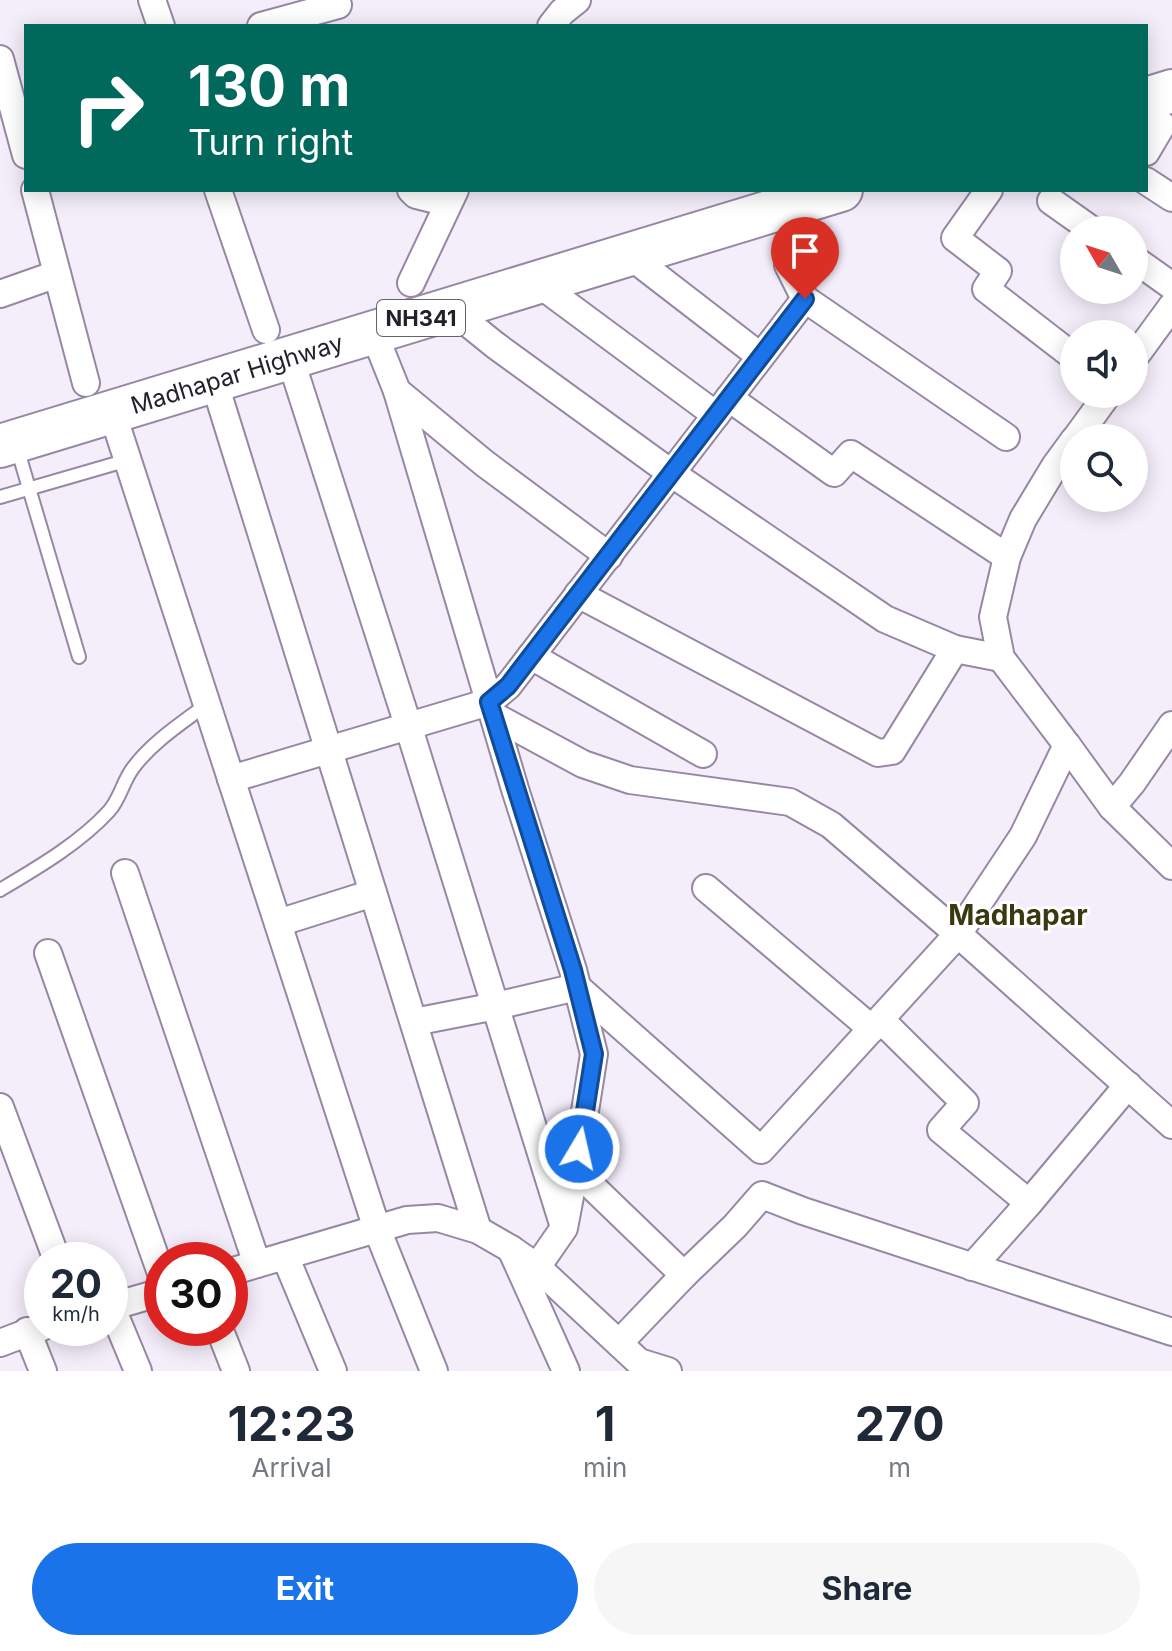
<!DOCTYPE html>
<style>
:root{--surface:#fff;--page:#f6f6f7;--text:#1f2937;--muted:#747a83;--accent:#1a73e8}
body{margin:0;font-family:Inter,sans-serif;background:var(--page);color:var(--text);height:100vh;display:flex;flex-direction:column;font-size:30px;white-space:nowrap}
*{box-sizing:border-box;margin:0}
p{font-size:26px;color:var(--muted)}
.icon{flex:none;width:44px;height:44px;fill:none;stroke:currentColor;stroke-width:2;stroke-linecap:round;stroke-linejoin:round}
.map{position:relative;height:1371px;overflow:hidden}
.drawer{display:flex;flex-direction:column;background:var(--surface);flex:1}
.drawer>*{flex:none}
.guide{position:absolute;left:24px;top:24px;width:1124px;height:168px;border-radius:0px;box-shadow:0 4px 20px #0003;background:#00695c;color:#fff;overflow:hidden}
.needle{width:52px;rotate:309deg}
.fabs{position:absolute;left:1060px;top:216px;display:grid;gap:16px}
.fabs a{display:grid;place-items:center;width:88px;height:88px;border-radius:50%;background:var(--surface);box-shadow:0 4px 20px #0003;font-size:40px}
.speed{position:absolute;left:24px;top:1242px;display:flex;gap:16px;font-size:40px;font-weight:700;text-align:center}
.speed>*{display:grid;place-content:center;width:104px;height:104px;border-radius:50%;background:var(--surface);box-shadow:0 4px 20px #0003;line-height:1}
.speed small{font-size:20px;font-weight:400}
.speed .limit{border:12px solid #d22;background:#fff;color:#111}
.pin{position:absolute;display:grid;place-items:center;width:68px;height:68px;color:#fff;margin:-82px -34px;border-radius:50% 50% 50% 0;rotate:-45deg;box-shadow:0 0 8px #0007}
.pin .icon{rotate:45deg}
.me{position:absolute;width:88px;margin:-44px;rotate:9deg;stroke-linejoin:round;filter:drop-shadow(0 0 6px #0008)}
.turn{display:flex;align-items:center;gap:28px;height:168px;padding:0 32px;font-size:36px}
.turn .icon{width:104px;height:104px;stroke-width:2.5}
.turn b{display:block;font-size:56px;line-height:68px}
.eta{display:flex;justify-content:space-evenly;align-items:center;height:136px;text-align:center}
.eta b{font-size:48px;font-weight:700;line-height:56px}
.primary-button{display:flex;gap:16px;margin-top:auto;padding:16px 32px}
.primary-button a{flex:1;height:92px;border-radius:48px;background:var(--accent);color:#fff;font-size:32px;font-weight:700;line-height:92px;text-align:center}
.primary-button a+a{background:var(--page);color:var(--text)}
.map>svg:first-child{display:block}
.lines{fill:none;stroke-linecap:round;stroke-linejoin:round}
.service-casing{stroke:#9688a4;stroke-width:16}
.minor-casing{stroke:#9688a4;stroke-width:30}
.trunk-casing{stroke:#9688a4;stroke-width:46}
.service{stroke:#fff;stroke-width:12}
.minor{stroke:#fff;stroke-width:26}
.trunk{stroke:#fff;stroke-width:42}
.route-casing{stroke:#114b97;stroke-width:20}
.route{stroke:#1a73e8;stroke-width:14}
.labels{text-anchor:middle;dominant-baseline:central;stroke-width:6;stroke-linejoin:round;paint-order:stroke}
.shield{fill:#fefefe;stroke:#66626a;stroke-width:2}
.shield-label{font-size:22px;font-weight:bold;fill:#251f2a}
.street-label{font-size:24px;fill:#251f2a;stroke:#fefefe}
.quarter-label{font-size:28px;font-weight:bold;fill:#393910;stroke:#fefefe}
</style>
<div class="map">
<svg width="1172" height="1371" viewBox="0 0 1172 1371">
<rect width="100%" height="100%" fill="#f4eefb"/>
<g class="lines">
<g class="service-casing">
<g id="service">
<polyline points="18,451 79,657"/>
<polyline points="0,497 128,460"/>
<path d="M0,890C37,868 80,843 109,811C120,799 123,781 133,768C152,742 182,723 207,704"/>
</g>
</g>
<g class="minor-casing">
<g id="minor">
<polyline points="152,0 161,26"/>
<polyline points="261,26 338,5"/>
<polyline points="551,26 562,12 577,0"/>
<polyline points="0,59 26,155"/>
<polyline points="1146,114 1162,125 1146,152"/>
<polyline points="1146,181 1172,198"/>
<polyline points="35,190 86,383"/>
<polyline points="218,190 266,330"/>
<polyline points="411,190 416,195 448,203"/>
<polyline points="989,190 955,238 998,271 986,289 1074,357"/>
<polyline points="1051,201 1092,230"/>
<polyline points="795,221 788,265 805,299 1006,437"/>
<polyline points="1134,259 1172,286"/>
<polyline points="642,265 760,356"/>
<polyline points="411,283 455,190"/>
<polyline points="550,292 716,415"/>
<polyline points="0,294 57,274"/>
<polyline points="464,320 495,345 671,473 885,619 955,649 1001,658"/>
<polyline points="377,341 397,391 515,789 573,970 594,1054 579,1149 564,1228 537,1267"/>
<polyline points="1134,358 1172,306"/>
<polyline points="293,367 408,725 563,1224"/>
<polyline points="217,391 478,1230"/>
<polyline points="397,391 484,463 609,556"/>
<polyline points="729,398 834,473 851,454 1007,557"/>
<polyline points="115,421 377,1229 434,1371"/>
<polyline points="1076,438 1108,394"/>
<polyline points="578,594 878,753 892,751 955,649"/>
<polyline points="531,656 703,754"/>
<polyline points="494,716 583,764 630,780 790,802 831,825 958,934 1172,1125"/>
<polyline points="1067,745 1112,807 1172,866"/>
<polyline points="231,779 489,702 508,686 805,299"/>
<polyline points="1112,807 1132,783 1172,725"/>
<polyline points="125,873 257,1264"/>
<polyline points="706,888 872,1029"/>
<polyline points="278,923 373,893"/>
<polyline points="48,953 162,1276"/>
<polyline points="881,1020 965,1103 941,1130 1029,1203"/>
<polyline points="414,1022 496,1006 577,987 761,1150 958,934 1023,836 1067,745 1001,658 993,617 1007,557 1023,519 1055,466 1074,440"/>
<polyline points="0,1107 57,1260"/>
<polyline points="575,1170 684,1275"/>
<polyline points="511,1249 566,1371"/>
<polyline points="285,1256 333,1371"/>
<polyline points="972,1267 1029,1203 1128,1085"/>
<polyline points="230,1272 407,1220 438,1218 478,1230 511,1249 537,1267 639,1362 668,1371"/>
<polyline points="111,1306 138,1371"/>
<polyline points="110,1307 162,1292"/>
<polyline points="219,1328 236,1371"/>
<polyline points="27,1331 43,1371"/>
<polyline points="0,1343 42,1327"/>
<polyline points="619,1343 684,1275 735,1226 762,1195 803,1211 1172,1332"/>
</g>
</g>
<g class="trunk-casing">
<g id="trunk">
<polyline points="1146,99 1172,91"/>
<polyline points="0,446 841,190"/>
</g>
</g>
<use href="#service" class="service"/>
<use href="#minor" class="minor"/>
<use href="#trunk" class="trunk"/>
</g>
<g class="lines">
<g class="route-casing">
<polyline id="route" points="579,1149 594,1054 573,970 489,702 508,686 805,299"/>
</g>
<use href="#route" class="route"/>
</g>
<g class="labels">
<rect class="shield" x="377" y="300" width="88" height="36" rx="6"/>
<g class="shield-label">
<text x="421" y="318">NH341</text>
</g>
<g class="street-label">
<text transform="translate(237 374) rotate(-17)">Madhapar Highway</text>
</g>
<g class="quarter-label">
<text x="1018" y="915">Madhapar</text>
</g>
</g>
</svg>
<div class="fabs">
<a><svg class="needle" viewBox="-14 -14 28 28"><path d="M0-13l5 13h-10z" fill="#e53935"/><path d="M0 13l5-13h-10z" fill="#747a83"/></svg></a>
<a><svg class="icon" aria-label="sound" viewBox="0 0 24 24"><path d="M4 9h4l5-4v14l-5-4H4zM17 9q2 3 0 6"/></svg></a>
<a><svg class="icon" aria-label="search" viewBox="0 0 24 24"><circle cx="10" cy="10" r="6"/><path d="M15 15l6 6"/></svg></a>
</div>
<div class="speed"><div>20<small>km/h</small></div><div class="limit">30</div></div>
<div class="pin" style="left:805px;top:299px;background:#d93025"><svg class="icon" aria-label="arrive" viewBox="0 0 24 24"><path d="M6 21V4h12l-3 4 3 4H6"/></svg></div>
<svg class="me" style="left:579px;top:1149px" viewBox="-20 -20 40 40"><circle r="17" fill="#1a73e8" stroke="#fff" stroke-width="3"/><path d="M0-11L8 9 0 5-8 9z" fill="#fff"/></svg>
<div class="guide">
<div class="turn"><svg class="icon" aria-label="right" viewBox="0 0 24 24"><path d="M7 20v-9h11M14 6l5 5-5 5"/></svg><div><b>130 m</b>Turn right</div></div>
</div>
</div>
<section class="drawer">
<div class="eta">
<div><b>12:23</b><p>Arrival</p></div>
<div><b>1</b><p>min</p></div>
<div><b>270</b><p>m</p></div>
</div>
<div class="primary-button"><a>Exit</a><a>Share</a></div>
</section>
